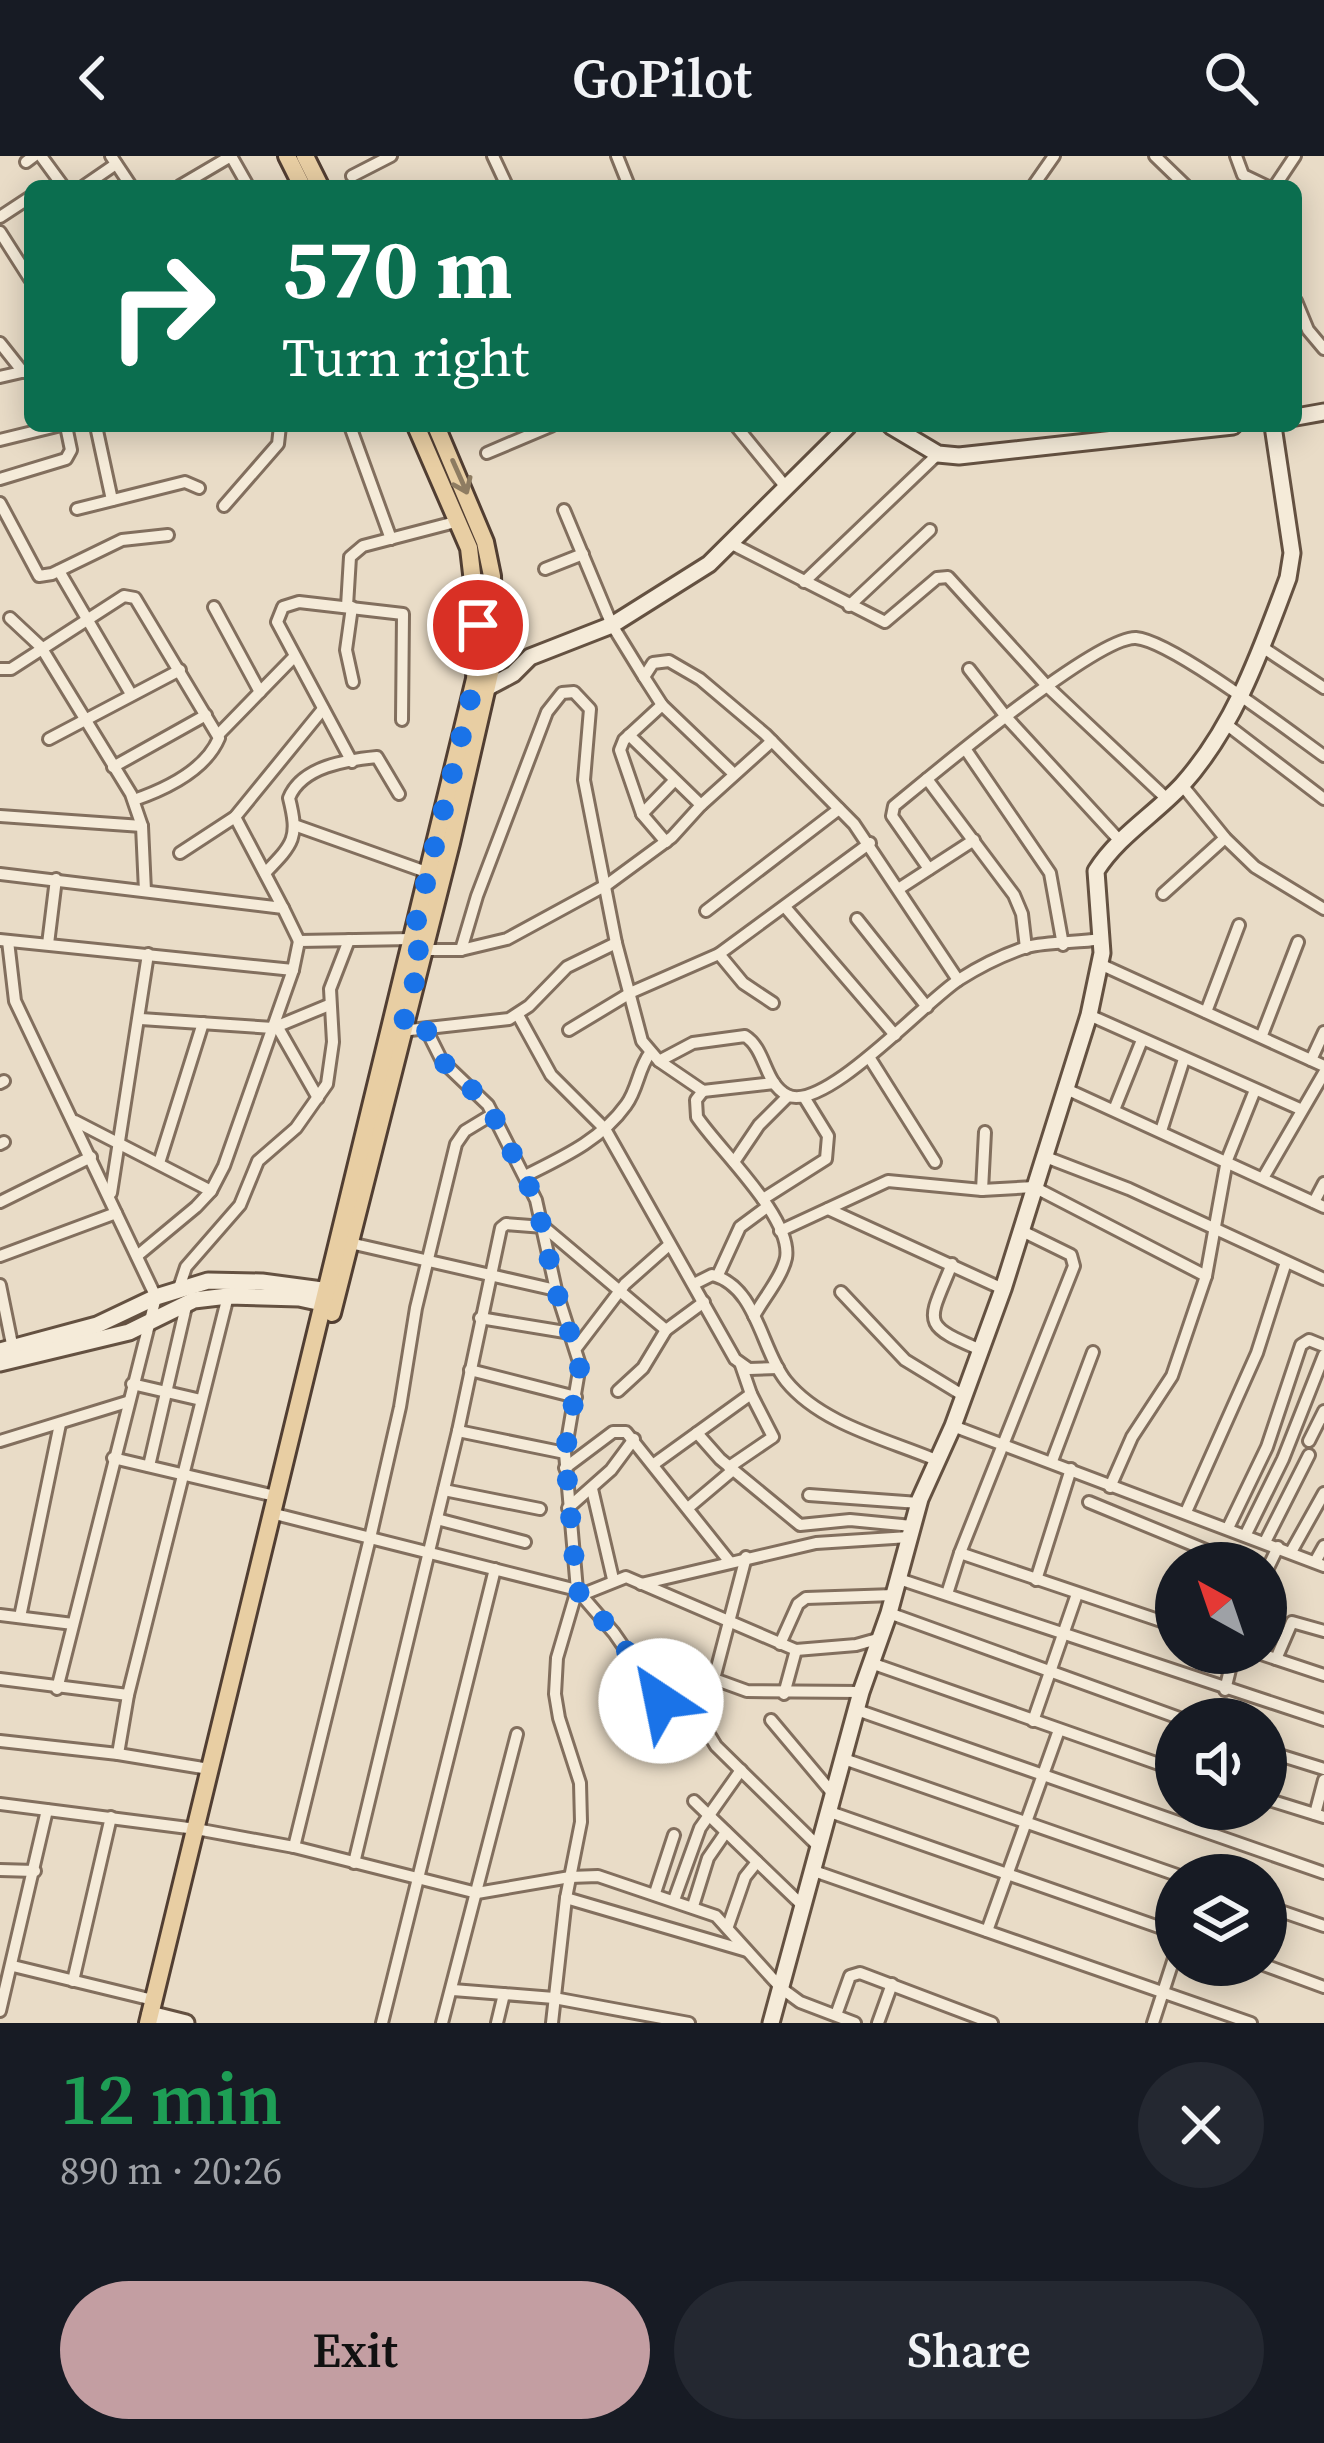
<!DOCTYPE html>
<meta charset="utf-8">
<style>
:root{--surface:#171b24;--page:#242831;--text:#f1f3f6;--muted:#9ea1a6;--accent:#c39ea2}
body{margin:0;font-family:"Source Serif 4",serif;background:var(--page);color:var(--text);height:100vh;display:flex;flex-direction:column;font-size:45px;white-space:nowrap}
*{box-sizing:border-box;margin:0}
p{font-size:39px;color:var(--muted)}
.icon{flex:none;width:66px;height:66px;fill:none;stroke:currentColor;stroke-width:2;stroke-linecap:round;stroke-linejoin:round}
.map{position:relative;height:1867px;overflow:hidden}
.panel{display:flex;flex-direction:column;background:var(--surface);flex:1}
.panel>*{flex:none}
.banner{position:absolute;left:24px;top:24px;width:1278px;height:252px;border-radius:18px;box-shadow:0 6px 30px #0003;background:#0b6e4f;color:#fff;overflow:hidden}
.needle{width:78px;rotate:320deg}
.controls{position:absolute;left:1155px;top:1386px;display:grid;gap:24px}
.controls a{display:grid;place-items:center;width:132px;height:132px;border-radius:50%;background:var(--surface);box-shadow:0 6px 30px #0003;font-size:60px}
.pin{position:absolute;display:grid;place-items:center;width:102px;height:102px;color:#fff;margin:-51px;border:6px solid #fff;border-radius:50%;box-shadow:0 3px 12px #0007}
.me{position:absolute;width:132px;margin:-66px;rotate:326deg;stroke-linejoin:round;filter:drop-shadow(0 0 9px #0008)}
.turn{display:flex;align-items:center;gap:42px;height:252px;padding:0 60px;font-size:54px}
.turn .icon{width:156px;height:156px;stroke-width:2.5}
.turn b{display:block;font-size:84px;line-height:102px}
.round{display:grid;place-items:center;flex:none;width:126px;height:126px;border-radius:63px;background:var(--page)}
.headline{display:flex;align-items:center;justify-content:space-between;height:204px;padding:0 60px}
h1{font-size:72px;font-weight:600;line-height:90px;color:#1e9e55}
.action{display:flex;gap:24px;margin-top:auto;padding:24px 60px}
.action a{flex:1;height:138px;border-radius:72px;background:var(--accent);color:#111;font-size:48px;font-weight:600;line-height:138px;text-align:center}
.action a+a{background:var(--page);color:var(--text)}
header{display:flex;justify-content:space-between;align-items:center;height:156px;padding:0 60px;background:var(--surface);font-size:54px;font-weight:600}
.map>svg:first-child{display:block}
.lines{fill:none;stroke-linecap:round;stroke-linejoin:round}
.street-casing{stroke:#826f5e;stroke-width:16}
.secondary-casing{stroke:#645141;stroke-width:21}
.primary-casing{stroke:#513e32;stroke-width:22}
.street{stroke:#f5ebd9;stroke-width:10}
.secondary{stroke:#f5ebd9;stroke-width:15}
.primary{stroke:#e8cea3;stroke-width:16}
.oneway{stroke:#8e7c62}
.route{stroke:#1a73e8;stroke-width:21;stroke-dasharray:0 37.8}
</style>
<header><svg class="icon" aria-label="back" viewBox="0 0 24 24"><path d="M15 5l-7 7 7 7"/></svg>GoPilot<svg class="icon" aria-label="search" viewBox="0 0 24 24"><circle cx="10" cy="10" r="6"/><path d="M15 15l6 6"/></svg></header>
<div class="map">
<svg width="1324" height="1867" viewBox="0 0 1324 1867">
<rect width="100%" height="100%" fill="#e9dcc7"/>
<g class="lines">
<g class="street-casing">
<g id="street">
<polyline points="41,0 63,30"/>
<polyline points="111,0 131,30"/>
<polyline points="231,0 248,30"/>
<polyline points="493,0 507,30"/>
<polyline points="617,0 629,30"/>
<polyline points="1155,0 1186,30"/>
<polyline points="1236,0 1243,19 1266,30"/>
<polyline points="26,6 34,0"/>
<polyline points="352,20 391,0"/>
<polyline points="84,30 116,8"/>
<polyline points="180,30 231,0"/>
<polyline points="1033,30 1054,0"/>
<polyline points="1275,30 1295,0"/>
<polyline points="0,61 29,42"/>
<polyline points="0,76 30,123"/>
<polyline points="1296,145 1308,174 1324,193"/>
<polyline points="0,187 23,216"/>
<polyline points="0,221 26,215"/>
<polyline points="96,270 112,344"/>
<polyline points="350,270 391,383"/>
<polyline points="736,270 785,330"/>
<polyline points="0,284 57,270"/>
<polyline points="487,297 551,270"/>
<polyline points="0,323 66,303 71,294 66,270"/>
<polyline points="0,347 39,420 52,418 122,384 168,379"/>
<polyline points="224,350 278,288 280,270"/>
<polyline points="77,353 185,326 199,332"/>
<polyline points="564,354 612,469 644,521"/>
<polyline points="730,387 885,466 937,422 948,421 1048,531 1167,643"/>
<polyline points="545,413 583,398"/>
<polyline points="59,415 131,538"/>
<polyline points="804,426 938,298"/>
<polyline points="347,450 350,401 363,390 459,365"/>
<polyline points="849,450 930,374"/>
<polyline points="214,451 260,536"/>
<polyline points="352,451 346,494 353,526"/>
<polyline points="10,462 41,491 131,638 142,670 145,735"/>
<polyline points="1262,491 1324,532"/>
<path d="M0,513H11L124,440L135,442L219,582C205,615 166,633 134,644"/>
<polyline points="969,513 1007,562 1120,685"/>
<polyline points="662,549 624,584 620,594 642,658 666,686"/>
<polyline points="1226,568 1324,643"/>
<polyline points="218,579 293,502"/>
<polyline points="629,579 701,649"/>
<polyline points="49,583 180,514"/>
<polyline points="966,594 1050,717 1063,789"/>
<polyline points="352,606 277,466 283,451 299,446 403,458 402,564"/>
<polyline points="113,611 206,559"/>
<polyline points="734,618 662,549 644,521 653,507 669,505 700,523 765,578 854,668 958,824"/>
<polyline points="927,623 1014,739 1022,758 1026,792"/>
<polyline points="1182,629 1225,682 1255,711 1324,753"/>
<polyline points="642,658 673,626"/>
<polyline points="0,660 142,670"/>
<polyline points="235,661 283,752"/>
<polyline points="297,670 429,717"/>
<polyline points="180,697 235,661 323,553"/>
<path d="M929,713L892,660L894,650C932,619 1097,480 1136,482C1172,485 1289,575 1324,600"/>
<path d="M265,717C294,687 299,682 289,642C302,610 347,604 377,601L399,638"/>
<polyline points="0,718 283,752 299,785"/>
<polyline points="900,732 974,684"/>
<polyline points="1163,738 1225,682"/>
<polyline points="785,751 895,879"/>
<polyline points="706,755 839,653"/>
<polyline points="857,763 927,851"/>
<polyline points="0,784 293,814 299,785 412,783"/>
<polyline points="8,785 15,845 156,1141 57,1533"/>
<polyline points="48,788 56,723"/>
<polyline points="419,794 461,794 507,783 608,728 672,681 701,649 772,585"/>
<polyline points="461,794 477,740 547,556 562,537 574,536 590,553 584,624 616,787 642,885 659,905 703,935 774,927"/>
<polyline points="719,798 743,827 773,847"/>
<polyline points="1102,809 1324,910"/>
<polyline points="1206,856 1239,769"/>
<polyline points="518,859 551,919 605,973 735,1203 749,1213 778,1212"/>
<polyline points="1089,859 1300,953"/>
<polyline points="141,863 273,872 329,849"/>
<polyline points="277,870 318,942"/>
<polyline points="569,874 632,836 719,798 870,687"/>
<polyline points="401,875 509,863 529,850 567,811 616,787"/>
<polyline points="427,875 442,905 488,949 536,1044 556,1134 580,1209 565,1297 577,1434 557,1502 555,1538 559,1562 580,1627 581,1666 566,1742 552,1867"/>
<polyline points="1262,879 1298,786"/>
<polyline points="869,901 935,1006"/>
<polyline points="1311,904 1324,876"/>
<path d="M659,905L693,887L745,880C766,893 764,927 787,939C824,958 927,843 960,823C979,811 1005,798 1027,791C1049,785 1077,787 1101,783"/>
<polyline points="0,927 4,925"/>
<polyline points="1064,932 1324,1051"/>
<path d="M703,935L696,944L697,961C718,993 793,1062 786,1102C782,1121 763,1143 754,1160"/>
<polyline points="1114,954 1142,884"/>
<polyline points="75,965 211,1035"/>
<polyline points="1161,975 1184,903"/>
<polyline points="0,988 4,986"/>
<polyline points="1043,1000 1129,1033 1324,1123"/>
<polyline points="734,1006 759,969 788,940"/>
<polyline points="159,1007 203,867"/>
<path d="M525,1020C563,1001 601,984 626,949C638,933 638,913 650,897"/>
<polyline points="1263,1022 1324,917"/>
<polyline points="982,1034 985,976"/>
<polyline points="111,1037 148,798"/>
<polyline points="763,1043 826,1003 828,980 804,941"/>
<polyline points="0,1046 91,1001"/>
<polyline points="1314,1046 1324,1027"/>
<polyline points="828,1053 1003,1133"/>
<polyline points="780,1075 888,1025 982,1034 1034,1031 1206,1120"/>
<polyline points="350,1087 556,1134"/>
<polyline points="0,1100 116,1057"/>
<polyline points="137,1100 196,1051 211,1035 224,1010 293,814"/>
<path d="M952,1108C928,1167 919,1168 981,1194"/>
<polyline points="718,1119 740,1071 767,1051"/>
<path d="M694,1128L712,1119C757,1130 761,1194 786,1225C821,1268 886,1283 936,1304"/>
<polyline points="0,1129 13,1193"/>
<polyline points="179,1132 186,1111 240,1049 258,1005 296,972 327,928 333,886 330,833 349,784"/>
<polyline points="841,1136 905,1204 964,1240"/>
<polyline points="480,1162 571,1177"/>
<polyline points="577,1191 625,1128 669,1089"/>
<polyline points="470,1214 576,1241"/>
<polyline points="132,1228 201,1244"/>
<polyline points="618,1235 643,1212 666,1174 704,1146"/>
<polyline points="953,1270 1324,1410"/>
<polyline points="458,1275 565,1297"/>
<polyline points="697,1277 720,1303 800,1369 850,1364 912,1370"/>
<polyline points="0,1285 127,1246"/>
<polyline points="1309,1285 1324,1255"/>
<polyline points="113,1302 275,1340"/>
<polyline points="1052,1305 1093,1196"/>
<polyline points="654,1308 751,1238"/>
<polyline points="149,1310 187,1146"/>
<polyline points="729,1311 773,1281 751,1238 741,1209"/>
<polyline points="565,1312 613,1276 626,1276 729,1405"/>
<polyline points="1110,1331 1132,1281 1172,1220 1206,1120 1227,1004 1255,934"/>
<polyline points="592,1333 613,1423"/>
<polyline points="444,1334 540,1353"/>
<polyline points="809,1339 919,1347"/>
<polyline points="1089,1346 1237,1407"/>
<polyline points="568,1352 611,1314 634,1283"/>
<polyline points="688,1352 733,1314"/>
<polyline points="1186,1356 1257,1197 1286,1106"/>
<polyline points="271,1357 577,1434 614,1477 661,1545"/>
<polyline points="437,1363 525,1386"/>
<polyline points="1228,1372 1267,1291 1301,1189 1309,1184 1324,1190"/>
<polyline points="1246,1378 1283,1303 1324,1199"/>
<polyline points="1265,1386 1309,1299"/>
<polyline points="1291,1396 1324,1337"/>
<polyline points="960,1397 1074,1110 1071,1099 1022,1075"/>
<polyline points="746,1401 714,1523 747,1535 861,1536"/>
<polyline points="1315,1406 1324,1390"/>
<polyline points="1266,1416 1278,1391"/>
<polyline points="899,1423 1324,1564"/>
<polyline points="1036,1424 1071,1313"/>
<polyline points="641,1428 816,1387 909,1381"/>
<polyline points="947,1438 960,1397 1176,1470"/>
<polyline points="581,1439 626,1421 796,1494 856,1489 881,1482"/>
<polyline points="889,1457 1182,1563"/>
<polyline points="0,1459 73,1468"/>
<polyline points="20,1461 60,1268"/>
<polyline points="780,1488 798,1448 806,1442 894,1439"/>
<polyline points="1258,1497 1324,1519"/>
<polyline points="1276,1503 1292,1466 1324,1475"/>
<polyline points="871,1507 1176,1614"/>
<polyline points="0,1523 128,1539"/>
<polyline points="1225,1534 1234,1497"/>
<polyline points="784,1538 796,1494"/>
<polyline points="857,1554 1324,1717"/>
<polyline points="699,1562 716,1590 820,1692"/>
<polyline points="771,1564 834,1639"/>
<polyline points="1033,1565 1077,1438"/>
<polyline points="0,1585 118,1598 209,1613"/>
<polyline points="1266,1595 1324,1613"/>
<polyline points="118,1598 128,1539 228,1140"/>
<polyline points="844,1603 1177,1719"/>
<polyline points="1266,1643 1324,1661"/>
<polyline points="694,1645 804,1751"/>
<polyline points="0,1648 196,1673 294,1691 477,1737 570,1721 598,1720 716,1760 781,1832 800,1846 855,1867"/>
<polyline points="830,1656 1176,1777"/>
<polyline points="1315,1658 1324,1624"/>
<polyline points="294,1691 370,1382 400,1251 416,1152 456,988 465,975 493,958"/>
<polyline points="354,1707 458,1275 501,1072 506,1068 544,1071 666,1174"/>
<polyline points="0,1714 35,1715"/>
<polyline points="814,1715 1251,1867"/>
<polyline points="655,1737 674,1679"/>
<polyline points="566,1742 747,1795"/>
<polyline points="674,1744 700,1672 741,1614"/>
<polyline points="693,1750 708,1702 726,1676"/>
<polyline points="1266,1750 1324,1770"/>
<polyline points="728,1770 745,1721 757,1706"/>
<polyline points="987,1775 1059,1574"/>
<polyline points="1264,1809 1324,1831"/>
<polyline points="13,1810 153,1844"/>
<polyline points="73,1825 111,1661"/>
<polyline points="453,1834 554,1842 689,1867"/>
<polyline points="0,1855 47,1654"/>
<polyline points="836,1859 850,1820 860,1817 992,1867"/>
<polyline points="382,1867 495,1413"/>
<polyline points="442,1867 517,1578"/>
<polyline points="497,1867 504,1838"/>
<polyline points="878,1867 892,1828"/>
<polyline points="1153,1867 1176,1796"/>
</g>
</g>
<g class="secondary-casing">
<g id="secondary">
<polyline points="1296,261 1324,256"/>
<polyline points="891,270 938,298 959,300 1233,270"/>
<polyline points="481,535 513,518 530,501 612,469 709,408 848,270"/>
<polyline points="0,1195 97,1169 156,1141 208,1125 262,1126 337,1136"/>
<polyline points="0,1207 129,1176 194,1144 228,1140 299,1142 331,1149"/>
<polyline points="150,1858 186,1867"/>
<path d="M771,1867L861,1536L889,1457L920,1343L953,1270L1003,1133L1089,859L1102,797L1096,715C1118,680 1154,659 1182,629C1235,570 1261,494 1288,422L1292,397L1273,270"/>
</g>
</g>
<g class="primary-casing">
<g id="primary">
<polyline points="287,0 302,30"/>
<polyline points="305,0 320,30"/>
<polyline points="332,1157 451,687 494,500 492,420 485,386 436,270"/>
<polyline points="148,1867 475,523 478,469 469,392 416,270"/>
</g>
</g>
<use href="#street" class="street"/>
<use href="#secondary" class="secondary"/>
<use href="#primary" class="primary"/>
</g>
<defs><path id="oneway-shaft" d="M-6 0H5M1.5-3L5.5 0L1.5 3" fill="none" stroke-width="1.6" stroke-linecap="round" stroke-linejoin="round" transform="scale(3)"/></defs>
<use class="oneway" href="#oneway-shaft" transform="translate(460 321) rotate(66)"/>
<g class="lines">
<polyline class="route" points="478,469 475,524 412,783 410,793 423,795 401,875 427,875 442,905 488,949 536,1044 556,1134 580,1209 565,1297 577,1434 614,1477 661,1545"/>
</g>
</svg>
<div class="controls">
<a><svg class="needle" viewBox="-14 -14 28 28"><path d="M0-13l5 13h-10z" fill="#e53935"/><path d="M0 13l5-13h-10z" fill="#9ea1a6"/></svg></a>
<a><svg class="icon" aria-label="sound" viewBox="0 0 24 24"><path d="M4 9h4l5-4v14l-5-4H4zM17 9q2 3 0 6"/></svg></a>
<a><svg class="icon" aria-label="layers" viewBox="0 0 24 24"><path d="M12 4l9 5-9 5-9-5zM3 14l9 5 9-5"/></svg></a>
</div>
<div class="pin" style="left:478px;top:469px;background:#d93025"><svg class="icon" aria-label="arrive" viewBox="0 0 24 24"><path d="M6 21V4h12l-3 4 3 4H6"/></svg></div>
<svg class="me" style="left:661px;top:1545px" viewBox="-20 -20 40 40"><circle r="19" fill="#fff"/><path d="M0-13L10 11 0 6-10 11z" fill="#1a73e8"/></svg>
<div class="banner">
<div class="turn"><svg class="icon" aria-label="right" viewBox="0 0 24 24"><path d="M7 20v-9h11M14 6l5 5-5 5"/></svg><div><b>570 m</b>Turn right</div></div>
</div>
</div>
<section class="panel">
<div class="headline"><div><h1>12 min</h1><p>890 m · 20:26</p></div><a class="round"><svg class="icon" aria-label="close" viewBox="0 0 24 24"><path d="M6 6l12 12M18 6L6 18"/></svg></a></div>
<div class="action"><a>Exit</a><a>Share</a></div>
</section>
